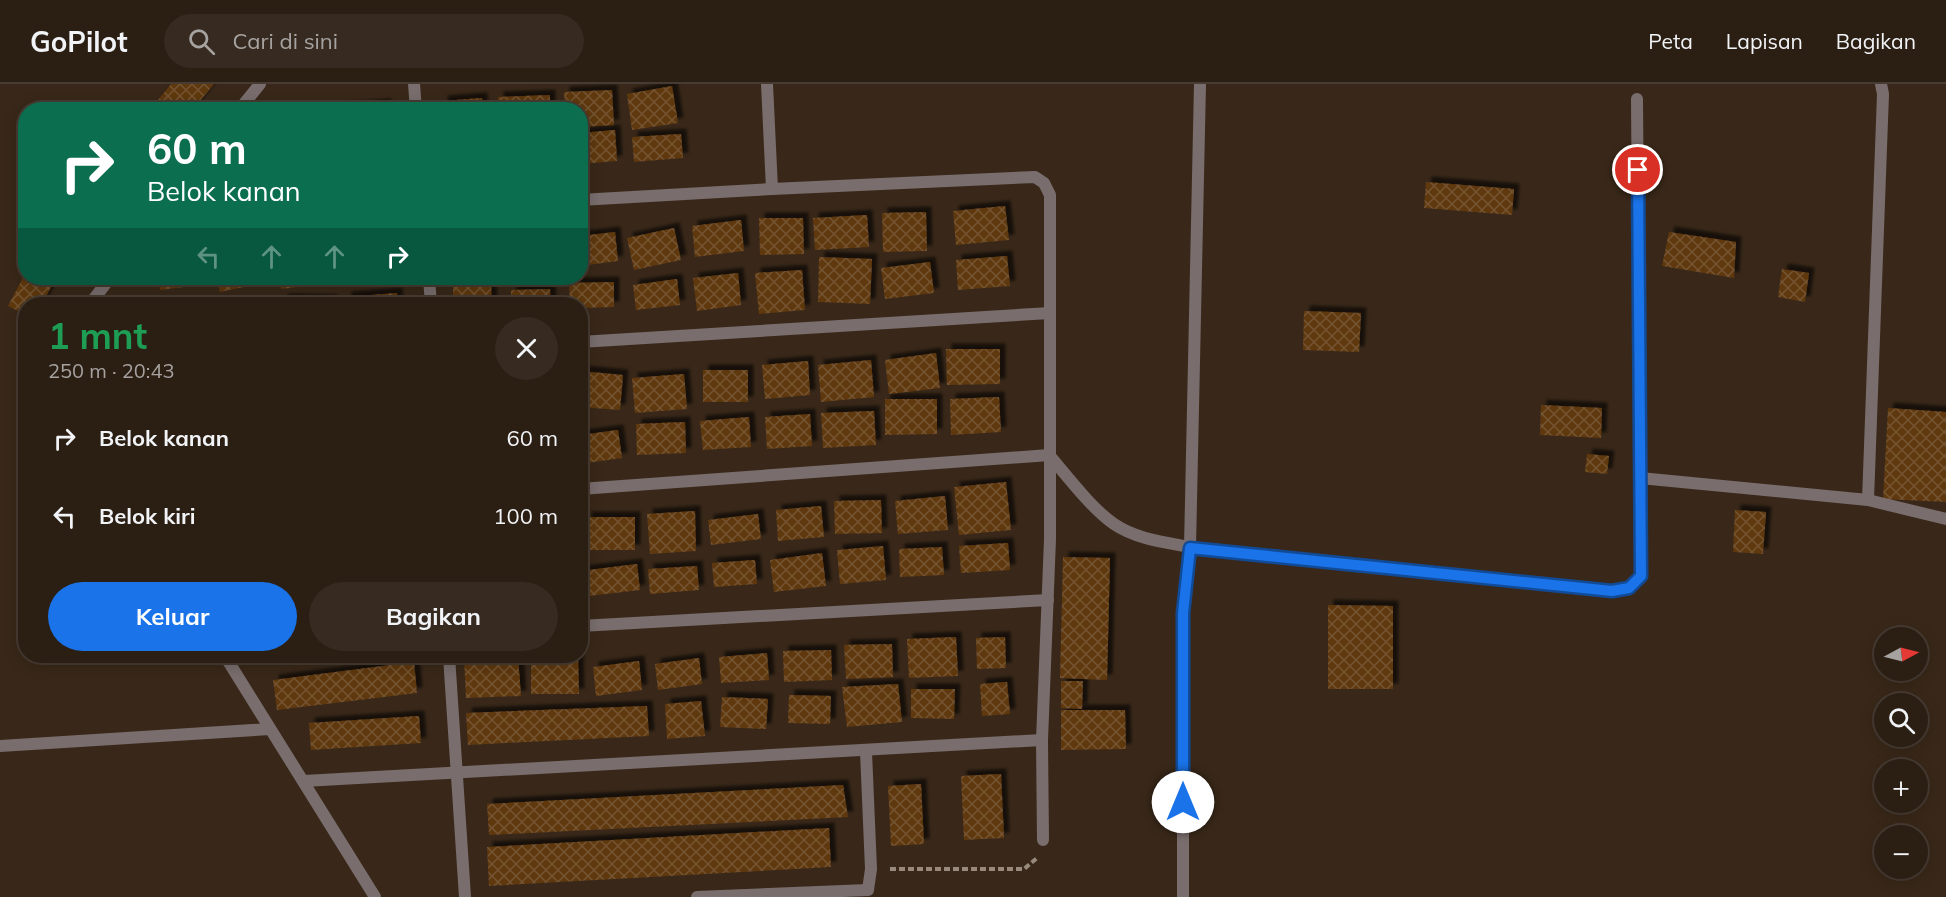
<!DOCTYPE html>
<html lang="id">
<meta charset="utf-8">
<style>
:root{--surface:#2b1e13;--page:#372b21;--text:#f1f3f6;--muted:#a6a2a0;--line:#473c33;--accent:#1a73e8}
body{margin:0;font-family:Mulish,sans-serif;background:var(--page);color:var(--text);height:100vh;display:flex;flex-direction:column;font-size:22px;white-space:nowrap}
*{box-sizing:border-box;margin:0}
p{font-size:20px;color:var(--muted)}
.icon{flex:none;width:33px;height:33px;fill:none;stroke:currentColor;stroke-width:2;stroke-linecap:round;stroke-linejoin:round}
.map{position:relative;flex:1;overflow:hidden}
.panel{position:absolute;left:18px;top:213px;width:570px;height:366px;display:flex;flex-direction:column;background:var(--surface);border-radius:24px;box-shadow:0 3px 15px #0003,0 0 0 2px var(--line)}
.panel>*{flex:none}
.banner{position:absolute;left:18px;top:18px;width:570px;height:183px;border-radius:24px;box-shadow:0 3px 15px #0003,0 0 0 2px var(--line);background:#0b6e4f;color:#fff;overflow:hidden}
.needle{width:39px;rotate:83deg}
.tools{position:absolute;left:1874px;top:543px;display:grid;gap:12px}
.tools a{display:grid;place-items:center;width:54px;height:54px;border-radius:50%;background:var(--surface);box-shadow:0 3px 15px #0003,0 0 0 2px var(--line);font-size:30px}
.pin{position:absolute;display:grid;place-items:center;width:51px;height:51px;color:#fff;margin:-26px;border:3px solid #fff;border-radius:50%;box-shadow:0 2px 6px #0007}
.me{position:absolute;width:66px;margin:-33px;rotate:0deg;stroke-linejoin:round;filter:drop-shadow(0 0 4px #0008)}
.turn{display:flex;align-items:center;gap:21px;height:126px;padding:0 30px;font-size:27px}
.turn .icon{width:78px;height:78px;stroke-width:2.5}
.turn b{display:block;font-size:42px;line-height:51px}
.lanes{display:flex;align-items:center;height:57px;padding:0 30px;background:#0003;justify-content:center;gap:30px;direction:ltr}
.lanes .off{opacity:.35}
.round{display:grid;place-items:center;flex:none;width:63px;height:63px;border-radius:32px;background:var(--page)}
.overview{display:flex;align-items:center;justify-content:space-between;height:102px;padding:0 30px}
h1{font-size:36px;font-weight:700;line-height:45px;color:#1e9e55}
.cta{display:flex;gap:12px;margin-top:auto;padding:12px 30px}
.cta a{flex:1;height:69px;border-radius:36px;background:var(--accent);color:#fff;font-size:24px;font-weight:700;line-height:69px;text-align:center}
.cta a+a{background:var(--page);color:var(--text)}
ul{padding:0;list-style:none}
li{display:flex;align-items:center;gap:18px;height:78px;padding:0 30px}
li div{flex:1}
li b{display:block;font-size:22px}
li em{font-style:normal}
header{display:flex;align-items:center;gap:36px;box-sizing:border-box;height:84px;padding:0 30px;background:var(--surface);border-bottom:2px solid var(--line)}
header strong{font-size:28px}
nav{display:flex;gap:33px;margin-inline-start:auto;font-size:21px}
.search{width:420px;height:54px;background:var(--page);display:flex;align-items:center;gap:15px;box-sizing:border-box;padding:0 21px;border-radius:33px;color:var(--muted);font-size:22px}
.map>svg:first-child{display:block}
.building{fill:url(#building-cross-hatch);filter:url(#shadow)}
.lines{fill:none;stroke-linecap:round;stroke-linejoin:round}
.path{stroke:#988a7e;stroke-width:4;stroke-dasharray:6 3;stroke-linecap:butt}
.minor{stroke:#796d6d;stroke-width:12}
.route-casing{stroke:#114b97;stroke-width:15}
.route{stroke:#1a73e8;stroke-width:10}
</style>
<header>
<strong>GoPilot</strong>
<div class="search"><svg class="icon" aria-label="search" viewBox="0 0 24 24"><circle cx="10" cy="10" r="6"/><path d="M15 15l6 6"/></svg>Cari di sini</div>
<nav><a>Peta</a><a>Lapisan</a><a>Bagikan</a></nav>
</header>
<div class="map">
<svg width="1946" height="813" viewBox="0 0 1946 813">
<defs>
<pattern id="building-cross-hatch" width="8" height="8" patternUnits="userSpaceOnUse" patternTransform="scale(1.5)"><rect width="8" height="8" fill="#5e3810"/><path d="M0 0l8 8M0 8l8-8" fill="none" stroke="#755432"/></pattern>
<filter id="shadow"><feDropShadow dx="5.5" dy="-5.5" stdDeviation="1.5" flood-color="#0009"/></filter>
</defs>
<rect width="100%" height="100%" fill="#392819"/>
<g class="building">
<polygon points="171,0 214,0 192,26 169,26 158,16"/>
<polygon points="672,2 678,39 632,46 627,10"/>
<polygon points="612,6 614,41 580,43 580,26 565,26 564,8"/>
<polygon points="550,11 550,26 498,26 498,13"/>
<polygon points="482,14 483,26 443,26 442,17"/>
<polygon points="386,20 386,26 336,26 336,24"/>
<polygon points="615,46 617,77 580,80 580,49"/>
<polygon points="681,50 683,74 634,78 632,53"/>
<polygon points="1426,98 1514,105 1512,131 1424,124"/>
<polygon points="1005,122 1009,156 956,161 953,127"/>
<polygon points="926,128 927,167 883,168 882,129"/>
<polygon points="867,131 869,163 815,166 813,134"/>
<polygon points="759,134 803,134 804,170 760,171"/>
<polygon points="741,136 744,167 695,173 692,142"/>
<polygon points="674,144 681,176 634,186 627,154"/>
<polygon points="615,148 618,177 580,182 580,152"/>
<polygon points="1669,148 1736,158 1734,194 1662,182"/>
<polygon points="1007,172 1010,202 958,206 956,176"/>
<polygon points="819,173 872,175 870,220 818,218"/>
<polygon points="930,178 934,209 885,215 881,184"/>
<polygon points="1782,185 1809,189 1805,218 1778,213"/>
<polygon points="802,186 805,226 759,230 755,189"/>
<polygon points="26,188 26,194 34,194 51,203 42,220 26,220 26,231 8,222"/>
<polygon points="738,189 741,221 697,227 693,194"/>
<polygon points="159,194 199,194 200,201 160,206"/>
<polygon points="217,194 266,194 267,198 220,208"/>
<polygon points="280,194 331,194 332,199 281,205"/>
<polygon points="677,195 680,221 636,226 633,201"/>
<polygon points="614,198 614,223 580,224 580,220 570,220 569,199"/>
<polygon points="491,200 492,220 453,220 453,201"/>
<polygon points="550,205 551,220 511,220 511,206"/>
<polygon points="397,209 398,220 346,220 346,213"/>
<polygon points="283,215 332,216 332,220 283,220"/>
<polygon points="1304,227 1361,229 1359,268 1303,266"/>
<polygon points="946,265 1000,265 1000,300 947,301"/>
<polygon points="936,269 940,304 889,310 885,276"/>
<polygon points="871,276 874,313 821,318 818,281"/>
<polygon points="808,277 810,311 765,315 762,281"/>
<rect x="703" y="286" width="45" height="32"/>
<polygon points="580,287 623,291 620,326 580,323"/>
<polygon points="684,290 687,325 635,329 632,294"/>
<polygon points="999,313 1001,348 951,351 950,315"/>
<polygon points="885,315 937,315 937,350 885,351"/>
<polygon points="1541,321 1602,324 1601,354 1540,351"/>
<polygon points="1888,324 1946,328 1946,418 1883,415"/>
<polygon points="874,327 876,361 823,364 821,329"/>
<polygon points="810,330 812,362 767,365 765,333"/>
<polygon points="749,333 751,363 703,366 700,337"/>
<polygon points="685,338 686,369 637,371 636,340"/>
<polygon points="618,346 622,374 580,380 580,351"/>
<polygon points="1587,370 1609,372 1607,390 1585,388"/>
<polygon points="1006,398 1011,446 959,451 954,403"/>
<polygon points="945,412 948,446 898,450 895,417"/>
<polygon points="881,416 882,449 835,450 834,417"/>
<polygon points="821,422 824,453 778,457 776,426"/>
<polygon points="1735,426 1766,428 1763,470 1733,468"/>
<polygon points="695,427 696,467 650,470 647,430"/>
<polygon points="758,430 761,455 711,461 708,436"/>
<rect x="586" y="433" width="49" height="33"/>
<polygon points="1008,459 1010,486 961,489 959,462"/>
<polygon points="883,462 886,496 840,500 837,466"/>
<polygon points="942,463 944,491 900,493 899,465"/>
<polygon points="822,469 826,502 774,508 770,476"/>
<polygon points="1063,473 1110,474 1107,596 1060,594"/>
<polygon points="755,476 757,500 714,503 712,479"/>
<polygon points="637,480 640,506 580,513 580,487"/>
<polygon points="697,482 699,506 650,510 648,485"/>
<polygon points="1328,521 1393,522 1393,605 1328,605"/>
<polygon points="956,553 958,592 909,594 907,555"/>
<polygon points="1005,553 1006,584 977,585 976,554"/>
<polygon points="892,560 893,593 846,595 844,561"/>
<polygon points="831,566 832,596 784,598 783,567"/>
<polygon points="767,569 769,596 721,599 719,573"/>
<polygon points="518,573 521,612 466,614 464,575"/>
<polygon points="578,574 579,610 531,610 531,575"/>
<polygon points="699,574 702,600 658,606 655,580"/>
<polygon points="639,577 642,606 596,612 593,583"/>
<polygon points="414,578 417,609 277,626 273,596"/>
<polygon points="1061,597 1083,597 1082,625 1061,624"/>
<polygon points="1007,598 1010,630 982,632 980,600"/>
<polygon points="898,600 902,638 847,643 842,603"/>
<polygon points="911,605 955,605 954,635 911,634"/>
<polygon points="789,611 831,612 830,640 788,639"/>
<polygon points="722,613 768,615 766,645 720,643"/>
<polygon points="701,617 705,652 667,655 665,620"/>
<polygon points="647,622 649,652 468,661 466,629"/>
<polygon points="1061,626 1125,626 1126,665 1061,666"/>
<polygon points="419,632 421,659 311,666 309,639"/>
<polygon points="1001,690 1004,754 964,756 961,692"/>
<polygon points="921,700 924,760 891,762 888,702"/>
<polygon points="843,701 848,733 489,751 487,720"/>
<polygon points="829,744 831,783 489,802 487,763"/>
</g>
<g class="lines">
<polyline class="path" points="890,785 1024,785 1037,774"/>
<g class="minor">
<polyline points="414,0 416,26"/>
<polyline points="767,0 772,105"/>
<polyline points="1881,0 1883,10 1868,416 1946,435"/>
<polyline points="1637,15 1640,394"/>
<polyline points="239,26 260,0"/>
<polyline points="580,116 772,105 1035,93 1044,99 1050,111 1050,455 1042,656 1043,756"/>
<polyline points="429,194 431,220"/>
<polyline points="90,220 110,194"/>
<polyline points="580,258 1050,229"/>
<path d="M580,405L1049,371C1067,392 1092,425 1114,440C1136,455 1164,458 1190,463L1612,507L1629,504L1641,492L1640,394L1868,416"/>
<polyline points="580,542 1048,516"/>
<polyline points="225,572 375,813"/>
<polyline points="449,572 465,813"/>
<polyline points="0,662 270,645"/>
<polyline points="304,697 1042,656"/>
<polyline points="697,813 868,806 871,785 866,668"/>
<polyline points="1183,813 1183,529 1190,463 1200,0"/>
</g>
</g>
<g class="lines">
<g class="route-casing">
<polyline id="route" points="1183,718 1183,529 1190,464 1612,507 1629,504 1641,492 1638,86"/>
</g>
<use href="#route" class="route"/>
</g>
</svg>
<div class="tools">
<a><svg class="needle" viewBox="-14 -14 28 28"><path d="M0-13l5 13h-10z" fill="#e53935"/><path d="M0 13l5-13h-10z" fill="#a6a2a0"/></svg></a>
<a><svg class="icon" aria-label="search" viewBox="0 0 24 24"><circle cx="10" cy="10" r="6"/><path d="M15 15l6 6"/></svg></a>
<a>+</a>
<a>−</a>
</div>
<div class="pin" style="left:1638px;top:86px;background:#d93025"><svg class="icon" aria-label="arrive" viewBox="0 0 24 24"><path d="M6 21V4h12l-3 4 3 4H6"/></svg></div>
<svg class="me" style="left:1183px;top:718px" viewBox="-20 -20 40 40"><circle r="19" fill="#fff"/><path d="M0-13L10 11 0 6-10 11z" fill="#1a73e8"/></svg>
<div class="banner">
<div class="turn"><svg class="icon" aria-label="right" viewBox="0 0 24 24"><path d="M7 20v-9h11M14 6l5 5-5 5"/></svg><div><b>60 m</b>Belok kanan</div></div>
<div class="lanes"><svg class="icon off" aria-label="left" viewBox="0 0 24 24"><path d="M17 20v-9H6M10 6l-5 5 5 5"/></svg><svg class="icon off" aria-label="ahead" viewBox="0 0 24 24"><path d="M12 20V5M6 11l6-6 6 6"/></svg><svg class="icon off" aria-label="ahead" viewBox="0 0 24 24"><path d="M12 20V5M6 11l6-6 6 6"/></svg><svg class="icon" aria-label="right" viewBox="0 0 24 24"><path d="M7 20v-9h11M14 6l5 5-5 5"/></svg></div>
</div>
<section class="panel">
<div class="overview"><div><h1>1 mnt</h1><p>250 m · 20:43</p></div><a class="round"><svg class="icon" aria-label="close" viewBox="0 0 24 24"><path d="M6 6l12 12M18 6L6 18"/></svg></a></div>
<ul>
<li><svg class="icon" aria-label="right" viewBox="0 0 24 24"><path d="M7 20v-9h11M14 6l5 5-5 5"/></svg><div><b>Belok kanan</b></div><em>60 m</em></li>
<li><svg class="icon" aria-label="left" viewBox="0 0 24 24"><path d="M17 20v-9H6M10 6l-5 5 5 5"/></svg><div><b>Belok kiri</b></div><em>100 m</em></li>
</ul>
<div class="cta"><a>Keluar</a><a>Bagikan</a></div>
</section>
</div>
